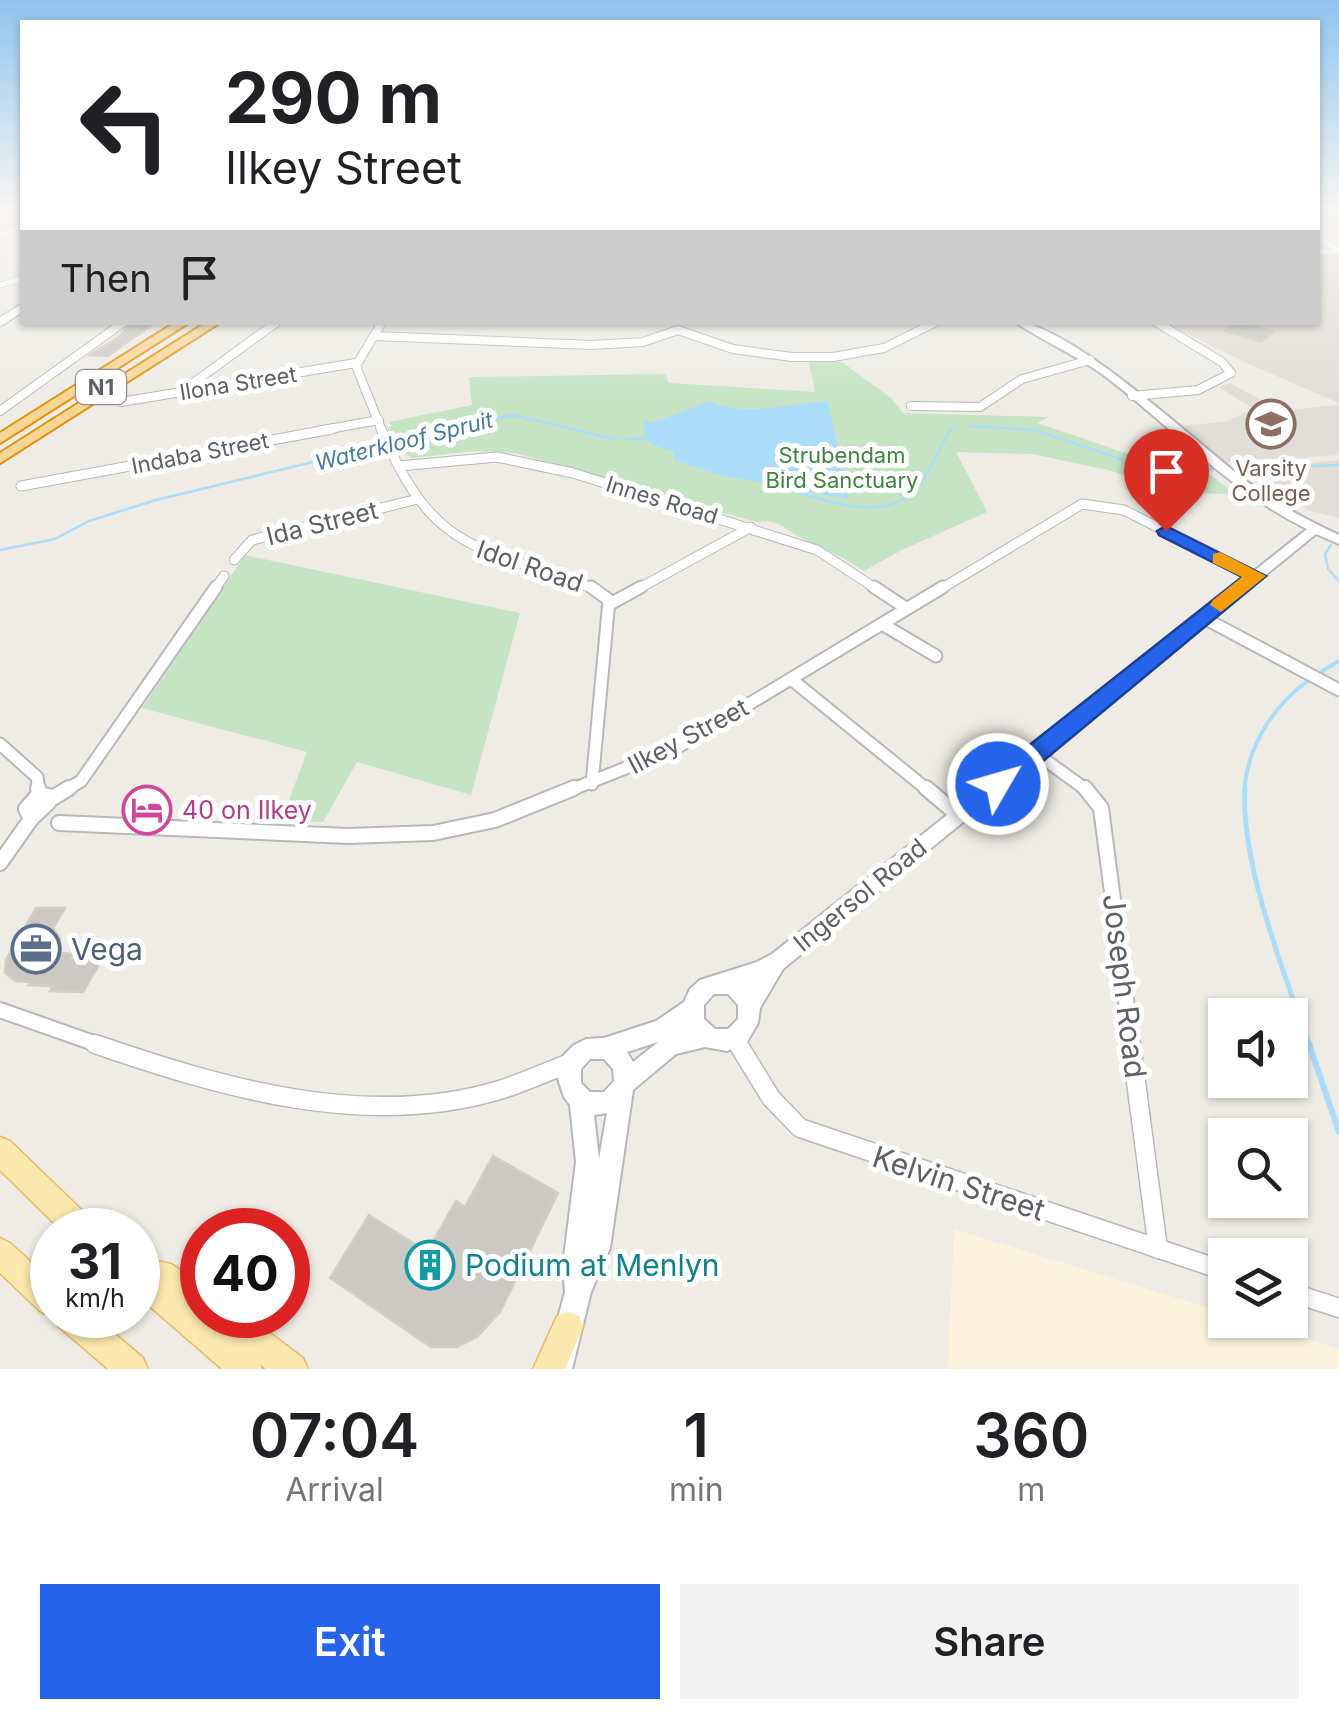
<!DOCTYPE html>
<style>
:root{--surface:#fff;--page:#f2f2f2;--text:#202124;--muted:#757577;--accent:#2563eb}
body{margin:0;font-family:Inter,sans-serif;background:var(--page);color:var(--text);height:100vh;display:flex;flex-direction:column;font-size:38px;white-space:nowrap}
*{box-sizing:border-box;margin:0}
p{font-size:32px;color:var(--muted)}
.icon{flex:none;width:55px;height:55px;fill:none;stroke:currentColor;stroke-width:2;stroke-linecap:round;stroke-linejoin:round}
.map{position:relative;height:1369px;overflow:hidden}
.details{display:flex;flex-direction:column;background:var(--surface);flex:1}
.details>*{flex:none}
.banner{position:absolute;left:20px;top:20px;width:1300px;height:305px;border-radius:0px;box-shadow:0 2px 8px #0004;background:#fff;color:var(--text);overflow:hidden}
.controls{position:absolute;left:1208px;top:998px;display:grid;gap:20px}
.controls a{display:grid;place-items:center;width:100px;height:100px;border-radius:0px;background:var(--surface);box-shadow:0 2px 8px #0004;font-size:50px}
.speed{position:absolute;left:30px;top:1208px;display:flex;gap:20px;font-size:50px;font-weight:700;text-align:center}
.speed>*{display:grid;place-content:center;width:130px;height:130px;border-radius:50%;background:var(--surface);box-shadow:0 2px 8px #0004;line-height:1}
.speed small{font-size:25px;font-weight:400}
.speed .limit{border:15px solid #d22;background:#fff;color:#111}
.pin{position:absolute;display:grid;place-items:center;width:85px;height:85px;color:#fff;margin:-102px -42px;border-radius:50% 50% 50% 0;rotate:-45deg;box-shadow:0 0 10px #0007}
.pin .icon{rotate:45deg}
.me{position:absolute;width:110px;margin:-55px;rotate:52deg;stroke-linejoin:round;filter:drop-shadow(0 0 8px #0008)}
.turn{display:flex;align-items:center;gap:35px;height:210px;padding:0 40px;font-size:45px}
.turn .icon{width:130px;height:130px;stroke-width:2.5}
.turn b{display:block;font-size:70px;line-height:85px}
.then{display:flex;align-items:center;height:95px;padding:0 40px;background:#0003;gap:20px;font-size:38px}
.eta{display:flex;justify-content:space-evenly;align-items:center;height:170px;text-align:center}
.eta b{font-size:60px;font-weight:600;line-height:70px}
.primary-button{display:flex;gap:20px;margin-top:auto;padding:20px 40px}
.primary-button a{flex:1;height:115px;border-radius:0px;background:var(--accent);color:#fff;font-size:40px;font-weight:600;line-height:115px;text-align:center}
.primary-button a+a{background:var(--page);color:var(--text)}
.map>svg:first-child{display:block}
.commercial{fill:#fcf2dd}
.education{fill:#e1ddd7}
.green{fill:#c6e4c4}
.water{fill:#abddf9}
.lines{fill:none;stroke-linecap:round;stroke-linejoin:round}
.stream-far3{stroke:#abddf9;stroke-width:2.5}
.stream-far2{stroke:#abddf9;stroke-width:4}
.stream-far1{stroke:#abddf9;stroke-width:5}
.stream{stroke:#abddf9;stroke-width:6}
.building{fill:#ccc9c4;stroke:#d3cdc4;stroke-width:2.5}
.street-far5-casing{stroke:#b6b8bb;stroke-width:6}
.street-far4-casing{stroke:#b6b8bb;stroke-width:10}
.street-far3-casing{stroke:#b6b8bb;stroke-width:11}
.street-far2-casing{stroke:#b6b8bb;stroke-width:15}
.street-far1-casing{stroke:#b6b8bb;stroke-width:18}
.street-casing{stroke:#b6b8bb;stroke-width:21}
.secondary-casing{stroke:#b4b8bc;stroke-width:4}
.primary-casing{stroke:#e8b965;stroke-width:3}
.highway-casing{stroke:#e4910f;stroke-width:4}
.street-far5{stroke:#fff;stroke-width:5}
.street-far4{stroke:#fff;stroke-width:8}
.street-far3{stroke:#fff;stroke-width:9}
.street-far2{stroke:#fff;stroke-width:11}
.street-far1{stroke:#fff;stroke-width:14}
.street{stroke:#fff;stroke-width:18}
.secondary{fill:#fff;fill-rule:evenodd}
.primary{fill:#fae8af;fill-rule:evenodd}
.highway{fill:#f6d695;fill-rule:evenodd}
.route{fill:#2563eb;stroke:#184099;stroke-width:2.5}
.slow{fill:#f59e0b}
.labels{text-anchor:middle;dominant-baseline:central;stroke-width:10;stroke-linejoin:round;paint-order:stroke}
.far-street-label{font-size:22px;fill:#5d6165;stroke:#fff}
.shield{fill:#fff;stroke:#8e9093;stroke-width:2.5}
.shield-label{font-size:22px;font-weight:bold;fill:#5d6165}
.far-water-label{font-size:22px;font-style:italic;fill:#457aa2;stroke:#fff}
.far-park-label{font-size:22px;fill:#3e853c;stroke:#fff}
.far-education-label{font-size:22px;fill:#785e54;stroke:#fff}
.street-label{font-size:25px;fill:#5d6165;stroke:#fff}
.hotel-label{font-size:25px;fill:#b23c85;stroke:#fff;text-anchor:start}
.near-service-label{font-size:30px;fill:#4e5e75;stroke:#fff;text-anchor:start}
.near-street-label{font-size:30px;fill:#5d6165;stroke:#fff}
.near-culture-label{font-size:30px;fill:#0d838f;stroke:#fff;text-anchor:start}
</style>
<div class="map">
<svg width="1339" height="1369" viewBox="0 0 1339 1369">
<rect width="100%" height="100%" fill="#eeece5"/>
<polygon class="commercial" points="954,1229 1225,1313 1225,1320 1247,1320 1339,1349 1339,1369 948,1369"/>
<g class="education">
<polygon points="1318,254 1339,254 1339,403 1253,366 1165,323 1318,322"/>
<polygon points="1230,383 1281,411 1339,405 1339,455 1222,463 1180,426 1225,422 1253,409 1219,387"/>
<polygon points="1339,460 1339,518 1310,511 1248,469"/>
</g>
<g class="green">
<path d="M809,362H842L891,398L903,413L1049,417L1037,423L1137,457L1195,463L1235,494L1181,493L1108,470L1032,454L956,452L987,512L902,550L864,571C843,556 822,548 800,537C782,528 781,519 756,522L516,453L474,451L413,458L401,452L387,428L392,426L389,422L472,405L469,377L665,374L669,383L815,392Z"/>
<polygon points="245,555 520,613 471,795 357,762 323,822 281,821 307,752 142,708"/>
</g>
<path class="water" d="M711,401C743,419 788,402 828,402L849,499L719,475L674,460V452L650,444L651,441L613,439L645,437L643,421L651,423Z"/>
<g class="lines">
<g class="stream-far3">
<polyline points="1318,210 1339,217"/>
<polyline points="971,426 1034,430 1145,467 1219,469"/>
<polyline points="434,431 513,415 614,439"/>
<polyline points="1229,469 1339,465"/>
<path d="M786,489C825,499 883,525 915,489C931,472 940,447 952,427"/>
<polyline points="1331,545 1325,554 1328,569 1339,581"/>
<polyline points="0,550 55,539 89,521 156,500 421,436"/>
</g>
<g class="stream-far2">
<polyline points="1321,672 1339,661"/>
<path d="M1244,791C1248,745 1273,706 1309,680"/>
</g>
<path class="stream-far1" d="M1245,788C1240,862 1285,976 1310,1046"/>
<polyline class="stream" points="1309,1044 1339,1132"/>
</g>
<g class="building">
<polygon points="132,322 156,322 108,356 90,355 120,336"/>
<polygon points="1236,322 1242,322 1274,331 1261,342 1225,331"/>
<polygon points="36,908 65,908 53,928 60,938 61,953 73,954 70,959 101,961 83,992 50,991 53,986 29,985 32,982 15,981 5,973 6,960"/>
<polygon points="493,1156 558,1193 500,1312 477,1337 457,1347 431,1347 330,1278 369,1215 427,1252 456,1201 465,1207"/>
</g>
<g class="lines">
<g class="street-far5-casing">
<g id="street-far5">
<polyline points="0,207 22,214"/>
<polyline points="0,234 22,227"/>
<polyline points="1318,237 1339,250"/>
<polyline points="1318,252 1339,252"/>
<polyline points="0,285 22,278"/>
</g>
</g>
<g class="street-far4-casing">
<g id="street-far4">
<polyline points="0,322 22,308"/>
<polyline points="374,336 592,345 643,342 678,330 733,349 792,357 833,357 884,348 936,322"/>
<polyline points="185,389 277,322"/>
<polyline points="1132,396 1198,390 1231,373 1222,362 1156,322"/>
<polyline points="121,402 356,363"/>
<polyline points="911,406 980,407 1022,379 1090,360"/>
<polyline points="0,411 124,322"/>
<polyline points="318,431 379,420"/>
<polyline points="382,431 356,366 382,322"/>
</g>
</g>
<g class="street-far3-casing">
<g id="street-far3">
<path d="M381,429C435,558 482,545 597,590"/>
<polyline points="399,466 497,457 573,473 817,550 878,590"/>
<polyline points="21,486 332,429"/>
<polyline points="234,560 252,540 418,499"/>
<polyline points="214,590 224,576"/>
<polyline points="636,590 751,527"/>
<polyline points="939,590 1082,504 1124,510 1256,577"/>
</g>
</g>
<g class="street-far2-casing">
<g id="street-far2">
<polyline points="591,587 609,600 592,784"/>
<polyline points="874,587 906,608"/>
<polyline points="610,604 641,587"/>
<polyline points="1204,618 1339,690"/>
<polyline points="882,624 936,656"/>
<polyline points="791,679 929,791"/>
<polyline points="0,744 37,777 39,791"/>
<polyline points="1037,754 1088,791"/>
<polyline points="64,791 81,781 216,587"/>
<polyline points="568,791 676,748 943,587"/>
</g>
</g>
<g class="street-far1-casing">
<g id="street-far1">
<polyline points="38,788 39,794"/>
<polyline points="926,788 957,814"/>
<polyline points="1085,788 1101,808 1132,1046"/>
<polygon points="39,794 49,796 48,803 31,819 26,809"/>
<polyline points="51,799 69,788"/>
<polyline points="59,823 348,836 433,833 495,820 574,788"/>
<polyline points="0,863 31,819"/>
<polyline points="0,1010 102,1046"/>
<polyline points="735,1038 740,1046"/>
</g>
</g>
<g class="street-casing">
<g id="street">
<path d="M95,1044C223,1088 368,1131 503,1089C527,1081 551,1070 575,1061"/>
<polyline points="738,1044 771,1098 800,1128 1225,1271"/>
<polyline points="1131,1044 1158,1249"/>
<polyline points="1290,1292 1339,1308"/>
</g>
</g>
<g class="secondary-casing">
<path id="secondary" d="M1015,322C1069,322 1204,450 1253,486C1280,506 1309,521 1339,535V544L1316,534L783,969L760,1008L758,1023L747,1042L727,1051L705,1047L676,1054L633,1090L610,1248L591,1292L572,1369H544L565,1292L563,1265L576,1162L570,1105L564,1097L558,1079L564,1055L574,1045L586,1039L604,1038L656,1021L684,1002L690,989L700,980L757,962L772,954L1307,529C1229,491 1170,425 1102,374C1074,354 1043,341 1015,322ZM714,994H728L738,1005V1019L728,1029H715L704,1019V1005ZM658,1042L633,1062L627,1052ZM590,1059H604L613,1069L614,1081L604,1092H590L581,1083V1069ZM607,1113L599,1159L594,1115Z"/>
</g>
<g class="primary-casing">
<g id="primary">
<polygon points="0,1137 10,1141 92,1220 96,1230 61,1230 0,1170"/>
<polygon points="0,1238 10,1243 52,1281 52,1315 93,1315 143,1358 148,1369 108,1369 58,1326 54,1315 52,1316 41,1312 0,1273"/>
<polygon points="138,1257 171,1264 202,1284 202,1315 246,1315 303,1358 308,1369 266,1369 260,1364 262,1369 222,1369 138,1296"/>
<polygon points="568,1312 579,1316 583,1327 565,1369 533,1369 557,1316"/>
</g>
</g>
<g class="highway-casing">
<g id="highway">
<polygon points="176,322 190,322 0,443 0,433"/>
<polygon points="207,322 221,322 0,463 0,453"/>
</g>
</g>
<use href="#street-far5" class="street-far5"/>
<use href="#street-far4" class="street-far4"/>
<use href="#street-far3" class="street-far3"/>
<use href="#street-far2" class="street-far2"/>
<use href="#street-far1" class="street-far1"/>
<use href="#street" class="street"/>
<use href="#secondary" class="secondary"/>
<use href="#primary" class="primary"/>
<use href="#highway" class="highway"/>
</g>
<linearGradient id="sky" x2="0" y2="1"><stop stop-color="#8fc4ef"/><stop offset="0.52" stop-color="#f7f6f3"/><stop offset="1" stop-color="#f7f6f3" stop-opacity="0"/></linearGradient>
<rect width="1339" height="398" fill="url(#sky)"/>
<polygon class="route" points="1166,526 1266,576 1007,791 998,794 989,791 986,784 989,777 1242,577 1159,535 1157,531"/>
<polygon class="slow" points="1220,552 1266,576 1221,612 1210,605 1213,600 1242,577 1213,563 1213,554"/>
<defs>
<g id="university-ring" transform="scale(2.5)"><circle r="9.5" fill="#fff" stroke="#8d6e63" stroke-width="1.5"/><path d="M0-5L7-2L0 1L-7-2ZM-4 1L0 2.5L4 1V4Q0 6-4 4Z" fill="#8d6e63"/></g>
<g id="hotel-ring" transform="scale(2.5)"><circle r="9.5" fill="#fff" stroke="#d1479c" stroke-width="1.5"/><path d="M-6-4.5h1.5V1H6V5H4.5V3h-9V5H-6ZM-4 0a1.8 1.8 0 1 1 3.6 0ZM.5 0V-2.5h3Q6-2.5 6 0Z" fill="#d1479c"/></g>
<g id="office-ring" transform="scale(2.5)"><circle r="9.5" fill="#fff" stroke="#5c6f8a" stroke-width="1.5"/><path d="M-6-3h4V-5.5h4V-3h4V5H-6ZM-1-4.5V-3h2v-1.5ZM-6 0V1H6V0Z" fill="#5c6f8a"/></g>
<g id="building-ring" transform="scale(2.5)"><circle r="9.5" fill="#fff" stroke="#0f9aa8" stroke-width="1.5"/><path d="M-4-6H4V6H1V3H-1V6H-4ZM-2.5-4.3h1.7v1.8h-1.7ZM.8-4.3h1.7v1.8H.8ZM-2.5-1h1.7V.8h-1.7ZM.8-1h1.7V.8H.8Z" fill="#0f9aa8"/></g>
</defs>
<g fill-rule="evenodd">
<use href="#university-ring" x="1271" y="424"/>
<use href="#hotel-ring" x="147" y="810"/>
<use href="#office-ring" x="36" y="949"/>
<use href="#building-ring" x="430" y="1265"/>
</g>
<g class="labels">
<g class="far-street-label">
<text transform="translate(238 383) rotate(-9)">Ilona Street</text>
<text transform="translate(200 453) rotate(-11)">Indaba Street</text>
<text transform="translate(662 500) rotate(17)">Innes Road</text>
</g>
<rect class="shield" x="76" y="370" width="50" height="34" rx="8"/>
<g class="shield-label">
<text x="101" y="387">N1</text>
</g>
<g class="far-water-label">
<text transform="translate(404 441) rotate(-14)">Waterkloof Spruit</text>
</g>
<g class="far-park-label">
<text x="842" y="455">Strubendam<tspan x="842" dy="25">Bird Sanctuary</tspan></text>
</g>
<g class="far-education-label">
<text x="1271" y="468">Varsity<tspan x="1271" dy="25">College</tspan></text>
</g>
<g class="street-label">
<text transform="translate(322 523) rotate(-14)">Ida Street</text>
<text transform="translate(530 566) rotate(19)">Idol Road</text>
<text transform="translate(688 736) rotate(-28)">Ilkey Street</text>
<text transform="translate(860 895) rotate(-39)">Ingersol Road</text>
</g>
<g class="hotel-label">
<text x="182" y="810">40 on Ilkey</text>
</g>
<g class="near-service-label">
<text x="71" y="949">Vega</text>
</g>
<g class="near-street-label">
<text transform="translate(1125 986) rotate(83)">Joseph Road</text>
<text transform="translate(959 1183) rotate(18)">Kelvin Street</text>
</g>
<g class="near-culture-label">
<text x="465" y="1265">Podium at Menlyn</text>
</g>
</g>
</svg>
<div class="controls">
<a><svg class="icon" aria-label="sound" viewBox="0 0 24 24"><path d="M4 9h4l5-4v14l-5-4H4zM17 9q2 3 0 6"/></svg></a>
<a><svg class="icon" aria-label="search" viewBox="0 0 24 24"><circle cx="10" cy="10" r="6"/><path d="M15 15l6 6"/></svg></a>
<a><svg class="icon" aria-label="layers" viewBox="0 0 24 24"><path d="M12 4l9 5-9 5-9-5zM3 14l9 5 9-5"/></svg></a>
</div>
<div class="speed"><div>31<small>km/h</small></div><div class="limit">40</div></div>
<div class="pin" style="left:1166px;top:531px;background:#d93025"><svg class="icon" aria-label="arrive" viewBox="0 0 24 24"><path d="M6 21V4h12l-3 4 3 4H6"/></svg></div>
<svg class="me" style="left:998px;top:784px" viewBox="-20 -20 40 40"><circle r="17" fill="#2563eb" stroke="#fff" stroke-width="3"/><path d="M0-11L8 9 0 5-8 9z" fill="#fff"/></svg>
<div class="banner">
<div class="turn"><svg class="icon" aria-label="left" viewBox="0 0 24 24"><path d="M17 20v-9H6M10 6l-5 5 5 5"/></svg><div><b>290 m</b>Ilkey Street</div></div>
<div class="then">Then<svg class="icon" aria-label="arrive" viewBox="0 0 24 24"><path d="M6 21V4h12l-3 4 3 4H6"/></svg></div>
</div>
</div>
<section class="details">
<div class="eta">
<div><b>07:04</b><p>Arrival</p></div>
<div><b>1</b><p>min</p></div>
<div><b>360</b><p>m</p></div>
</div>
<div class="primary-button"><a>Exit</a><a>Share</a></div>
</section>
